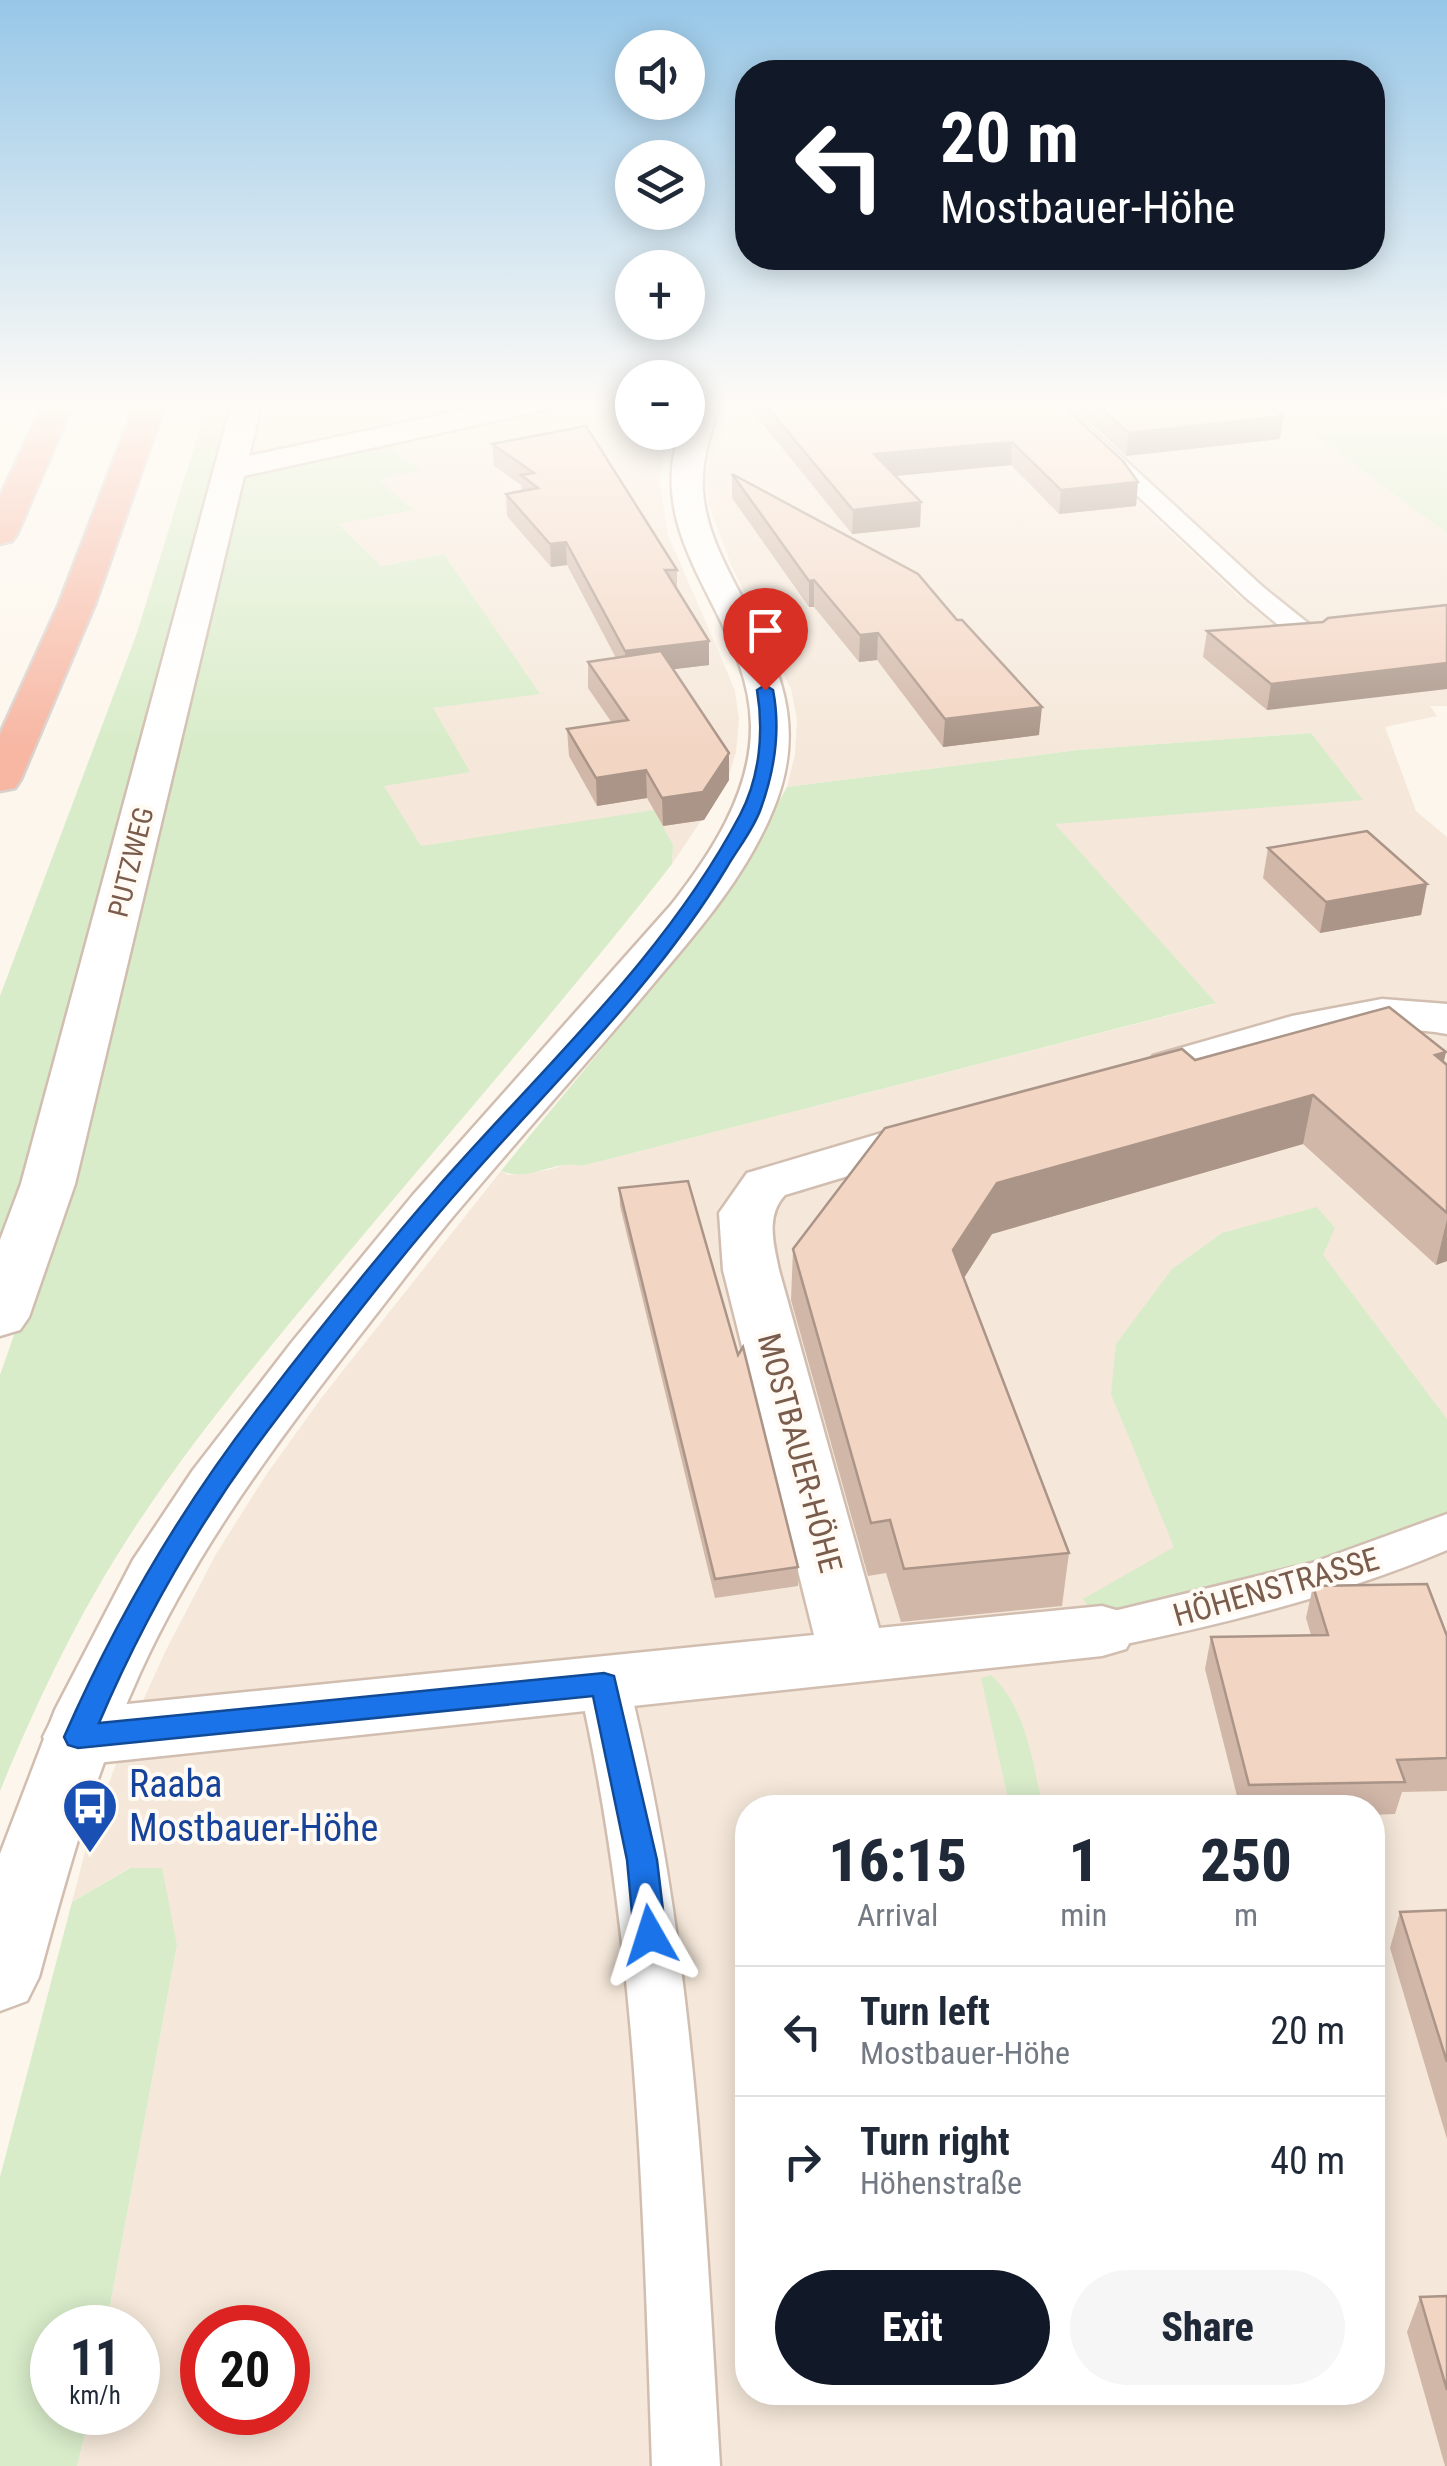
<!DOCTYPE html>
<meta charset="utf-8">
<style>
:root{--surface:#fff;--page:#f6f6f7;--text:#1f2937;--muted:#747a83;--line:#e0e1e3;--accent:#111827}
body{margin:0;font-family:"Roboto Condensed",sans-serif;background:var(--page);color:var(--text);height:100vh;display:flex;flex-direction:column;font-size:38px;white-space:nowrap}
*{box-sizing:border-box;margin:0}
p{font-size:32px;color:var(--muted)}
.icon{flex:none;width:55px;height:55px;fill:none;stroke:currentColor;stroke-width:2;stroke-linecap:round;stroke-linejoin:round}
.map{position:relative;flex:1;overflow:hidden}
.drawer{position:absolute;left:735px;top:1795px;width:650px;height:610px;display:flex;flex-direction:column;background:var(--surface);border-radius:40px;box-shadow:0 5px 25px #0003}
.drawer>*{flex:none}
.guide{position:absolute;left:735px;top:60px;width:650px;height:210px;border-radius:40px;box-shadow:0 5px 25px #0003;background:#111827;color:#fff;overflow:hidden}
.tools{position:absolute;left:615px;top:30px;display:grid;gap:20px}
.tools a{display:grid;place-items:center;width:90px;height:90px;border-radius:50%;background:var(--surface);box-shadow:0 5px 25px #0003;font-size:50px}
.speed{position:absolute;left:30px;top:2305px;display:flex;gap:20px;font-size:50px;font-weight:700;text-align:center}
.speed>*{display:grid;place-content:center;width:130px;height:130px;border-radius:50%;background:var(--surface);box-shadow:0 5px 25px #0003;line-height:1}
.speed small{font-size:25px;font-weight:400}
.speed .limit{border:15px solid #d22;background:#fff;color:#111}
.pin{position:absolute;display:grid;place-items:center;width:85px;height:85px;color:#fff;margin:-102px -42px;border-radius:50% 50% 50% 0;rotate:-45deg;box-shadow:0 0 10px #0007}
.pin .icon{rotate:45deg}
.me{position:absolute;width:110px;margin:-55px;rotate:354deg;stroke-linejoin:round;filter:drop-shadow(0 0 8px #0008)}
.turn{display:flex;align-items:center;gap:35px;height:210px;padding:0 40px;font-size:45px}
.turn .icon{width:130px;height:130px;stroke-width:2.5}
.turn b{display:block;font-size:70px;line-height:85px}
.eta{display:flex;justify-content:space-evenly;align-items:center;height:170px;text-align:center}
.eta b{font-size:60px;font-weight:800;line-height:70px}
.primary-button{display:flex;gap:20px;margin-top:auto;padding:20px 40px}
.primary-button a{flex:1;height:115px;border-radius:60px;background:var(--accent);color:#fff;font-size:40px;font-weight:800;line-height:115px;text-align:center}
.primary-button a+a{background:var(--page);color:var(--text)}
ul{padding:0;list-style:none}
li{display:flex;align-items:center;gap:30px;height:130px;padding:0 40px;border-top:2px solid var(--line)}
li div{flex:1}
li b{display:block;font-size:38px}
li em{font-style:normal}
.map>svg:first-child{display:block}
.residential{fill:#f5e8da;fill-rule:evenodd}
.green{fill:#d8ecc9}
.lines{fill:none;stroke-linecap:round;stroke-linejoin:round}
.service-casing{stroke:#d1beb0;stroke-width:5}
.minor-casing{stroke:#d1beb0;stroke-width:5}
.tertiary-casing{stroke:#d1beb0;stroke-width:5}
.motorway-casing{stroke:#dad1cd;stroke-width:5}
.service{fill:#fff;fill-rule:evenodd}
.minor{fill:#fff;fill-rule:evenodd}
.tertiary{fill:#fff;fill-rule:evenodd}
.motorway{fill:#f7b7a3;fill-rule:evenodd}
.wall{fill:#d1b7a8}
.shaded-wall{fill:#aa9588}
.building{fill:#f3d5c3;stroke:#aa9588;stroke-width:2.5}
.route{fill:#1a73e8;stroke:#114b97;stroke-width:2.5}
.labels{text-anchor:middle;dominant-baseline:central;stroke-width:8;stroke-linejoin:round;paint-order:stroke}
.far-street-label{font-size:28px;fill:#7a5c4d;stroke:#fffaf3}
.street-label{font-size:32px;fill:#7a5c4d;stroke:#fffaf3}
.near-transit-label{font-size:38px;fill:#164399;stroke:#fffaf3;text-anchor:start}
</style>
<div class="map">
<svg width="1447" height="2466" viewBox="0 0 1447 2466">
<rect width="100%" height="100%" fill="#fdf6ec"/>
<g class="residential">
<polygon points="257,402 632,402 632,432 669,433 659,479 668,535 724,664 735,691 739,720 736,752 727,782 672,864 673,845 451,841 421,847 383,785 433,708 539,693 444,554 380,566 337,524 412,509 378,480 419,469 238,470"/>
<path d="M727,402H1033L1236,594L1292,640L1325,635L1270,590L1064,402H1270L1447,533V706H1430L1437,716L1385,727L1416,811L1447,837V2466H77L90,2413L138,2412V2328L106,2327L177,1945L129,1868L72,1902L88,1840L124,1742L166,1650L216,1554L266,1475L322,1397L501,1171L509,1175L548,1170L570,1163L582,1166L1214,1004L1054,824L1310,733L1078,750L787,787L795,754L797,720L791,689L731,565L709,505L706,479L711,444ZM748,1808H1372V2392H748ZM202,2328H288V2412H202Z"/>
</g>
<g class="green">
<polygon points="208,402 239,402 215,471 0,1262 0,996 137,633"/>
<polygon points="1270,402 1447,402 1447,533"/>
<path d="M383,441L420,470L379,480L413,510L338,524L381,566L444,554L540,694L433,708L470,772L384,786L421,846L654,810L673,845L672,864C565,1001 450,1131 338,1265C265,1353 192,1439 130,1535C78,1615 36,1703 0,1791V1375L67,1184L239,470Z"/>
<path d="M1311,733L1363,800L1055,824L1216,1003L582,1166C555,1158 530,1183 501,1171C600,1048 712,927 787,787L1078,750Z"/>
<polygon points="1317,1207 1335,1228 1323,1255 1447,1419 1447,1516 1325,1565 1096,1618 1083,1599 1174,1547 1111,1394 1116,1344 1172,1269 1222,1233"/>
<path d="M991,1675C1027,1708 1032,1762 1043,1807H1010L981,1678Z"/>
<polygon points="130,1868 162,1868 177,1945 106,2327 52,2328 52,2412 90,2413 77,2466 0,2466 0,2177 72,1902"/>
</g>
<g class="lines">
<g class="service-casing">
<g id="service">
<polygon points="1038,402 1062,402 1263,587 1319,632 1323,638 1319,644 1301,644 1245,597"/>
<path d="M1447,1514V1550C1336,1597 1219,1625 1102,1649L1085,1644L1078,1631L1085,1618L1312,1563Z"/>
<path d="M604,1665L622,1670L629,1684C694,1947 704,2198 720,2466H652C643,2200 638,1946 579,1684L586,1670Z"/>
</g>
</g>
<g class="minor-casing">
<g id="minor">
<polygon points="232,402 262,402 249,456 500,402 556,402 552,408 541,411 244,476 75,1184 29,1317 20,1330 0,1336 0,1240 21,1184"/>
<path d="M1382,999L1447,1004V1034C1350,1016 1263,1059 1171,1082L1153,1078L1146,1067L1153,1056L1292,1016Z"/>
<path d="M939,1116L957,1121L965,1132L957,1143L785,1195C765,1216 774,1245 779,1270L879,1628L1102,1606L1126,1613L1136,1631L1126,1649L1102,1656L78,1765L53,1757L43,1737L53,1717L78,1709L814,1635L723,1270L719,1213L747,1173Z"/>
</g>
</g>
<g class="tertiary-casing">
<path id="tertiary" d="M691,402H721C711,431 701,460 703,491C705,525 721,557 736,586C778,663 809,723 773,810C746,876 699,930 654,983C591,1059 525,1131 462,1206C426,1248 394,1292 360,1335C277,1441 196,1550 140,1673C96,1770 67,1874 39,1977L27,2001L0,2011V1854L55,1710L133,1560L193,1470L292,1342L413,1195L671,905C711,854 752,792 751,725C750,619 641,543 680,432H688Z"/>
</g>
<g class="motorway-casing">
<g id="motorway">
<polygon points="44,402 74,402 17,534 12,541 0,544 0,497"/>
<polygon points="136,402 166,402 95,604 21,779 15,788 0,791 0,734 59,604"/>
</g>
</g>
<use href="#service" class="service"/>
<use href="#minor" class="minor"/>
<use href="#tertiary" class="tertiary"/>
<use href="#motorway" class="motorway"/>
</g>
<g class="wall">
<polygon points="748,402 823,402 828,407 883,402 1138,482 1136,506 1059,514 1011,465 895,476 921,502 920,527 852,534 748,406"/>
<polygon points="1068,402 1263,402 1280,439 1126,456"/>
<polygon points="492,444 677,570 677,590 709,641 709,665 673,669 729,753 729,780 704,820 663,826 647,798 597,806 569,756 567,729 612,723 588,688 588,662 616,658 567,565 551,567 507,516 506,494 522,491 521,485 494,466"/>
<polygon points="732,474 1039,735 943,747 877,660 859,662 814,607 809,607 732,498"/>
<polygon points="1323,622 1267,710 1203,657 1207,631"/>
<polygon points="1268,848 1427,884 1421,915 1320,933 1263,878"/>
<polygon points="1195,1060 1444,1062 1447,1065 1447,1261 1436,1265 1303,1144 992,1234 964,1278 1069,1553 1062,1606 901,1622 886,1573 868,1576 791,1300 793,1249"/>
<polygon points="619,1188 798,1567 798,1586 715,1598 620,1206"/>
<polygon points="1313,1586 1447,1636 1447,1791 1402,1792 1395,1814 1372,1815 1372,1808 1240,1808 1205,1669 1211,1637 1311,1635 1306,1618"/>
<polygon points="1447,1910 1447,2139 1390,1948 1400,1912"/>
<polygon points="1447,2296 1447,2466 1445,2466 1407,2332 1420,2297"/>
</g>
<g class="shaded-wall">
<polygon points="1284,416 1280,439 1126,456 1129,433"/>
<polygon points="1012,442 1011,465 873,478 874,454"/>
<polygon points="1138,482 1136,506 1059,514 1061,490"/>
<polygon points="921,502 920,527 852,534 853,510"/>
<polygon points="566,542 567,565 551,567 550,544"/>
<polygon points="814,580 814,607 809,607 809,581"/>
<polygon points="878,633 877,660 859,662 860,635"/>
<polygon points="709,641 709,665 626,675 625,651"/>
<polygon points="1447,663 1447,689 1267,710 1271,684"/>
<polygon points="1042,707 1039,735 943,747 945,719"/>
<polygon points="729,753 729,780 704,820 663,826 662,798"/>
<polygon points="646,770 647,798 597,806 596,778"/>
<polygon points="1427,884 1421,915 1320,933 1326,902"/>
<polygon points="1446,1052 1435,1101 1435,1055"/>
<polygon points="1313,1095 1303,1144 992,1234 949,1301 953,1250 997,1183"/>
<polygon points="1447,1219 1447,1261 1436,1265"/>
</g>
<g class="building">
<polygon points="763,402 823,402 828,407 883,402 1059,402 1123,461 1138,482 1061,490 1012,442 874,454 921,502 853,510"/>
<polygon points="1094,402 1263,402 1284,416 1129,433"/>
<polygon points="586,426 677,570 665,570 709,641 625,651 566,542 550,544 506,494 538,488 521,475 534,473 492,444"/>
<polygon points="732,474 918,574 957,620 962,620 1042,707 945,719 878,633 860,635 814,580 809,581"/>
<polygon points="1447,605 1447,663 1271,684 1207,631 1323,622 1328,618"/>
<polygon points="661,651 729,753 703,792 662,798 646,770 596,778 567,729 628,720 588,662"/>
<polygon points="1367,831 1427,884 1326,902 1268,848"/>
<polygon points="1389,1007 1446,1052 1435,1055 1447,1065 1447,1213 1313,1095 997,1183 953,1250 1069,1553 904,1569 890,1520 871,1523 793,1249 885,1128 1182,1049 1195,1060"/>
<polygon points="688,1181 738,1355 743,1347 798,1567 715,1579 619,1188"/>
<polygon points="1427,1584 1447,1636 1447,1758 1397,1760 1405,1782 1249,1785 1211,1637 1328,1635 1313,1586"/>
<polygon points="1447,1910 1447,2062 1400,1912"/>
<polygon points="1447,2296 1447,2390 1420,2297"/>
</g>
<linearGradient id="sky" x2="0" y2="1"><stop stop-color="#97c7e8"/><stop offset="0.54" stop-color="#fefbf6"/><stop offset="1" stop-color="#fefbf6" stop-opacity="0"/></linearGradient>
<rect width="1447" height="747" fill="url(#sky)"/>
<path class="route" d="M765,685L773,690C781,731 775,769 761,808C754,829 738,848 727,867C653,990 545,1090 452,1198C391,1268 334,1343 278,1417C206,1511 145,1615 99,1723L604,1673L614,1676L657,1860L666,1935L661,1945L650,1949L639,1945L634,1935L627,1860L593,1696L78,1748L68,1745L64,1737C116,1619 181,1508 260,1406C316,1333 375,1259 436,1189C541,1069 665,957 740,815C760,777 764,731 757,690Z"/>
<defs>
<g id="bus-pin" transform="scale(2.875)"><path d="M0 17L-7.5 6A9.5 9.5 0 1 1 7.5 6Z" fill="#1a4fb4" stroke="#fffaf3"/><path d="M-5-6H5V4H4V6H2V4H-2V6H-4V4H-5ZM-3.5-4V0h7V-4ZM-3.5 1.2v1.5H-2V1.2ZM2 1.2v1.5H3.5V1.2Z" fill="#fff"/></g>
</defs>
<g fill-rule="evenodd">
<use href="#bus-pin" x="90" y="1806"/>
</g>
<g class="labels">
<g class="far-street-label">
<text transform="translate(131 862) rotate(-76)">PUTZWEG</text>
</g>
<g class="street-label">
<text transform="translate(800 1453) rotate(75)">MOSTBAUER-HÖHE</text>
<text transform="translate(1276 1587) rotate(-16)">HÖHENSTRASSE</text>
</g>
<g class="near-transit-label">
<text x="129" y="1784">Raaba<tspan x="129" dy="44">Mostbauer-Höhe</tspan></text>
</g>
</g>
</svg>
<div class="tools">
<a><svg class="icon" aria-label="sound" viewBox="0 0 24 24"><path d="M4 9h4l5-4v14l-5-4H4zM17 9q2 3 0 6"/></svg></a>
<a><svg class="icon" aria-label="layers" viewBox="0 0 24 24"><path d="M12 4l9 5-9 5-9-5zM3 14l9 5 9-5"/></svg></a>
<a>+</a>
<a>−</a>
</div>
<div class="speed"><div>11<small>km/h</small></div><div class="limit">20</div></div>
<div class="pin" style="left:765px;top:690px;background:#d93025"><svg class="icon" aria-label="arrive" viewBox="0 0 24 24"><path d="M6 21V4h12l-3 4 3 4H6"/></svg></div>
<svg class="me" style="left:650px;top:1935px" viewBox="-20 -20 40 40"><path d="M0-17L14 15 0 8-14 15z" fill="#1a73e8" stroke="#fff" stroke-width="4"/></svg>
<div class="guide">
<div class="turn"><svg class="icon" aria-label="left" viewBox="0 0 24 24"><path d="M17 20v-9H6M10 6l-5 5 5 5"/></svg><div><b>20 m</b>Mostbauer-Höhe</div></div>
</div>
<section class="drawer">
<div class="eta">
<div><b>16:15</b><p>Arrival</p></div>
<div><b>1</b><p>min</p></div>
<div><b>250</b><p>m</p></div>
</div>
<ul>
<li><svg class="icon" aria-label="left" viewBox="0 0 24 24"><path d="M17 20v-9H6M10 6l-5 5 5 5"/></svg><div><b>Turn left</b><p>Mostbauer-Höhe</p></div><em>20 m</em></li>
<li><svg class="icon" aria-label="right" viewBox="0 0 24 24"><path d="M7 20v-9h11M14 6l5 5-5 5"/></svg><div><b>Turn right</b><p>Höhenstraße</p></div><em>40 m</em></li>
</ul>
<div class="primary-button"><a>Exit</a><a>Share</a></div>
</section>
</div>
